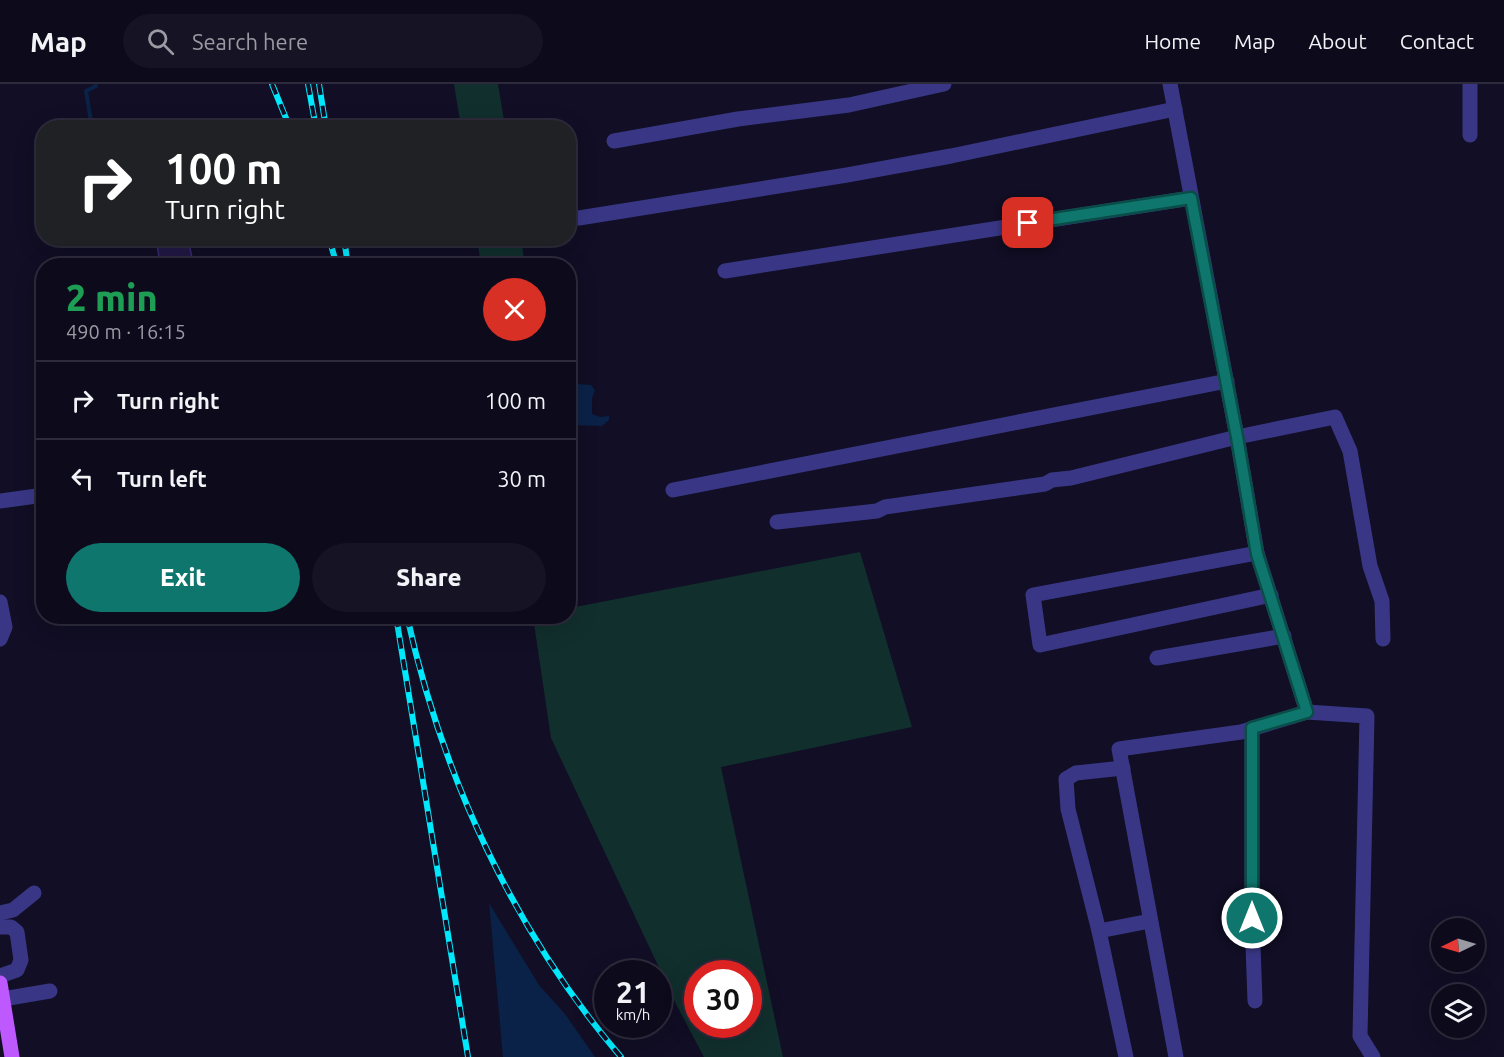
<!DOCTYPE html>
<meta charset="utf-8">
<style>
:root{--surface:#0d0a1c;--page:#161325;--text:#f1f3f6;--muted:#9a9aa3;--line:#2d2b3b;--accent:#0f766e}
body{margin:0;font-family:Ubuntu,sans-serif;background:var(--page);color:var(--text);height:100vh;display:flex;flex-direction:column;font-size:22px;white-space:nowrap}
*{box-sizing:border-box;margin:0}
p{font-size:20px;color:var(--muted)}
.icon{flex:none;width:33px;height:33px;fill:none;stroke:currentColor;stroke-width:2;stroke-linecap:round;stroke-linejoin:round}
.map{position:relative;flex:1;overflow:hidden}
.drawer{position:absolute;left:36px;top:174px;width:540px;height:366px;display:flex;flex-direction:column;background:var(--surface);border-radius:24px;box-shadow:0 6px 24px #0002,0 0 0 2px var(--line)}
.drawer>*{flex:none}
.top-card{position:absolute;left:36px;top:36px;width:540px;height:126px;border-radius:24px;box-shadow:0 6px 24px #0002,0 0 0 2px var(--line);background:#202124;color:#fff;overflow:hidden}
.needle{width:39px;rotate:265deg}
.buttons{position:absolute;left:1431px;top:834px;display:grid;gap:12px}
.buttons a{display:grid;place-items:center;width:54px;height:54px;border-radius:50%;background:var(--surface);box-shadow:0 6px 24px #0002,0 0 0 2px var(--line);font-size:30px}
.speed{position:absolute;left:594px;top:876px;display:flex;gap:12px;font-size:30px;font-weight:700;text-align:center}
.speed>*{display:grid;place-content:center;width:78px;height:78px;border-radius:50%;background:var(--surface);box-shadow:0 6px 24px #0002,0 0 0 2px var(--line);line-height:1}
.speed small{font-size:15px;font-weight:400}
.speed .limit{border:9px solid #d22;background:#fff;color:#111}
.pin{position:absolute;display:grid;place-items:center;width:51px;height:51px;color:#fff;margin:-26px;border-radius:12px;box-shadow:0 3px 9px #0006}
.me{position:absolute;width:66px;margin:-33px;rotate:0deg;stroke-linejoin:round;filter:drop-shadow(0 0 4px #0008)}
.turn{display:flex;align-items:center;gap:21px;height:126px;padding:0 30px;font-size:27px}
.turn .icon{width:78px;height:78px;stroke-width:2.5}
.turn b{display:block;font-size:42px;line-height:51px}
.round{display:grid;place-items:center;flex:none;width:63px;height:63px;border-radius:32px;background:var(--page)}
.summary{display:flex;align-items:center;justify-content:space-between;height:102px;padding:0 30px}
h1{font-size:36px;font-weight:800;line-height:45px;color:#1e9e55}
.primary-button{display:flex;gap:12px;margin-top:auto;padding:12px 30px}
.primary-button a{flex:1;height:69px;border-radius:36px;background:var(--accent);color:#fff;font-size:24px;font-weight:800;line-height:69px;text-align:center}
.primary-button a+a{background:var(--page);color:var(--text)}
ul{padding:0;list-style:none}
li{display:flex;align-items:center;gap:18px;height:78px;padding:0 30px;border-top:2px solid var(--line)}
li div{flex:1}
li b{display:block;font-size:22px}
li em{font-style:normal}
header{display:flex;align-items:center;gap:36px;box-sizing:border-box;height:84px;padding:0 30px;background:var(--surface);border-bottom:2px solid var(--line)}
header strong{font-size:28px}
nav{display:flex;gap:33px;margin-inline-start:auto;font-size:21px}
.search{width:420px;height:54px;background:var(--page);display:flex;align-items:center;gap:15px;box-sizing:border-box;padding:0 21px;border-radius:33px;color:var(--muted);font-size:22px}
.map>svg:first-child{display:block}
.green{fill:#112f2d;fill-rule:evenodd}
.water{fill:#0a2247}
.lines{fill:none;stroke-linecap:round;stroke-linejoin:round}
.stream{stroke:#0a2247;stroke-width:4}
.building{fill:#211946;stroke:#372a73;stroke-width:1.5}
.minor{stroke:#393785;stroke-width:15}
.major{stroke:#be58ff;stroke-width:15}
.rail-casing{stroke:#00e8fc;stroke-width:6}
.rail{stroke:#110e25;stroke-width:4;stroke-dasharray:11;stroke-linecap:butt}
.route-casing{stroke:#0a4d48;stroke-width:15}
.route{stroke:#0f766e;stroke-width:10}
</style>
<header>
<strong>Map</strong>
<div class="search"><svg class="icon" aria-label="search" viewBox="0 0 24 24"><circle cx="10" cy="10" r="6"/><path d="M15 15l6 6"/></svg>Search here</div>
<nav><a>Home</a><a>Map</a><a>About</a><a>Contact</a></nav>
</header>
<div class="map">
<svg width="1504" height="973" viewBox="0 0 1504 973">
<rect width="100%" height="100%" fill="#110e25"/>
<g class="green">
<polygon points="454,0 498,0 505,43 461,43"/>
<polygon points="477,155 521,155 525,181 481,181"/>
<path d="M860,468L912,643L721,683L783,973H704L677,922L551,654L533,533L568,532L569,484L575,523ZM698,890H748V940H698Z"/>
</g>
<g class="water">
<polygon points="578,300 591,301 595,306 592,314 592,330 600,333 609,332 609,336 602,342 570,341 569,312"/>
<polygon points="489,819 539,901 565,930 595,973 503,973"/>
</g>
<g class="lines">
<g class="stream">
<polyline points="92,44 86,7 96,2 95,0"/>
<polyline points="111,154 112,160"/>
</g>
</g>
<polygon class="building" points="156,154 188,154 192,174 190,180 160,180"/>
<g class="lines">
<g class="minor">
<polyline points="1170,0 1237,353 1257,469 1307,628 1367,632 1360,952 1373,973"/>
<polyline points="1470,51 1470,0"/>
<polyline points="614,57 738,35 849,21 944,0"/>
<polyline points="579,134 847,91 951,72 1175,25"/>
<polyline points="725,187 1191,114"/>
<polyline points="673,406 1227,297"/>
<polyline points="0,417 44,411"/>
<polyline points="777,438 877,427 885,423 1045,400 1052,396 1071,394 1237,353 1335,333 1350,367 1370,482 1382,517 1383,555"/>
<polyline points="1257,469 1033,511 1040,561 1271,511"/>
<polyline points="0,518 5,543 0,555"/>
<polyline points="1157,574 1284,552"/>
<polyline points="1252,644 1252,834 1255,917"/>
<polyline points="0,829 13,826 34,809"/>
<polyline points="0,843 11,843 17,848 21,876 17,886 0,892"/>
<polyline points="1099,847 1068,725 1066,695 1076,689 1123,684"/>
<polyline points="3,915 50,907"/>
<polyline points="1126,973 1099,847 1150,837"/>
<polyline points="1176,973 1119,665 1241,648 1307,628"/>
</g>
<polyline class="major" points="0,899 12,973"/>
<g class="rail-casing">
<g id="rail">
<polyline points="272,0 290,44"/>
<polyline points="308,0 316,44"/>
<polyline points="319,0 326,44"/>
<polyline points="329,154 337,182"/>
<polyline points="344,154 348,182"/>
<polyline points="396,532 468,973"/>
<path d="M407,532C442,692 514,848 621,973"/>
</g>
</g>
<use href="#rail" class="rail"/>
</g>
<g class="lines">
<g class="route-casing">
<polyline id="route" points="1028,139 1191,114 1237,353 1257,470 1307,628 1252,644 1252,834"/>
</g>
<use href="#route" class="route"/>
</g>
</svg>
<div class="buttons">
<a><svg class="needle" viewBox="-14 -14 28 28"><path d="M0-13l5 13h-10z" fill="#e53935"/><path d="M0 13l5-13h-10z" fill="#9a9aa3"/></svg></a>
<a><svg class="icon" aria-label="layers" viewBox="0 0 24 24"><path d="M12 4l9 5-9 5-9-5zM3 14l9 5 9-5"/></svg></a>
</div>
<div class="speed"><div>21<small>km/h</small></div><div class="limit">30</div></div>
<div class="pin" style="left:1028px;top:139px;background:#d93025"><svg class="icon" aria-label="arrive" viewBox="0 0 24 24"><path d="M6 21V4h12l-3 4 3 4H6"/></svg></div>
<svg class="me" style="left:1252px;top:834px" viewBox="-20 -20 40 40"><circle r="17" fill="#0f766e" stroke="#fff" stroke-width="3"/><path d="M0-11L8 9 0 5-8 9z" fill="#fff"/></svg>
<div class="top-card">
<div class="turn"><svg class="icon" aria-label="right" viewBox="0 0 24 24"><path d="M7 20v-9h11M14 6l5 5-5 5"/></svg><div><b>100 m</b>Turn right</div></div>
</div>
<section class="drawer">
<div class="summary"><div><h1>2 min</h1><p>490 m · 16:15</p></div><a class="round" style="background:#d93025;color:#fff"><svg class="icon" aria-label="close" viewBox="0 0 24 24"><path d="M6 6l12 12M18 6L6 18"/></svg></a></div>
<ul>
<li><svg class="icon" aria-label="right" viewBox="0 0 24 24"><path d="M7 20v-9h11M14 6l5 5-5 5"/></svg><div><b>Turn right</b></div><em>100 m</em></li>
<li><svg class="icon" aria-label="left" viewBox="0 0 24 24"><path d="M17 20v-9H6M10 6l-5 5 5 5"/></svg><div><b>Turn left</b></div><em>30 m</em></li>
</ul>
<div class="primary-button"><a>Exit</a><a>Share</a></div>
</section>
</div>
